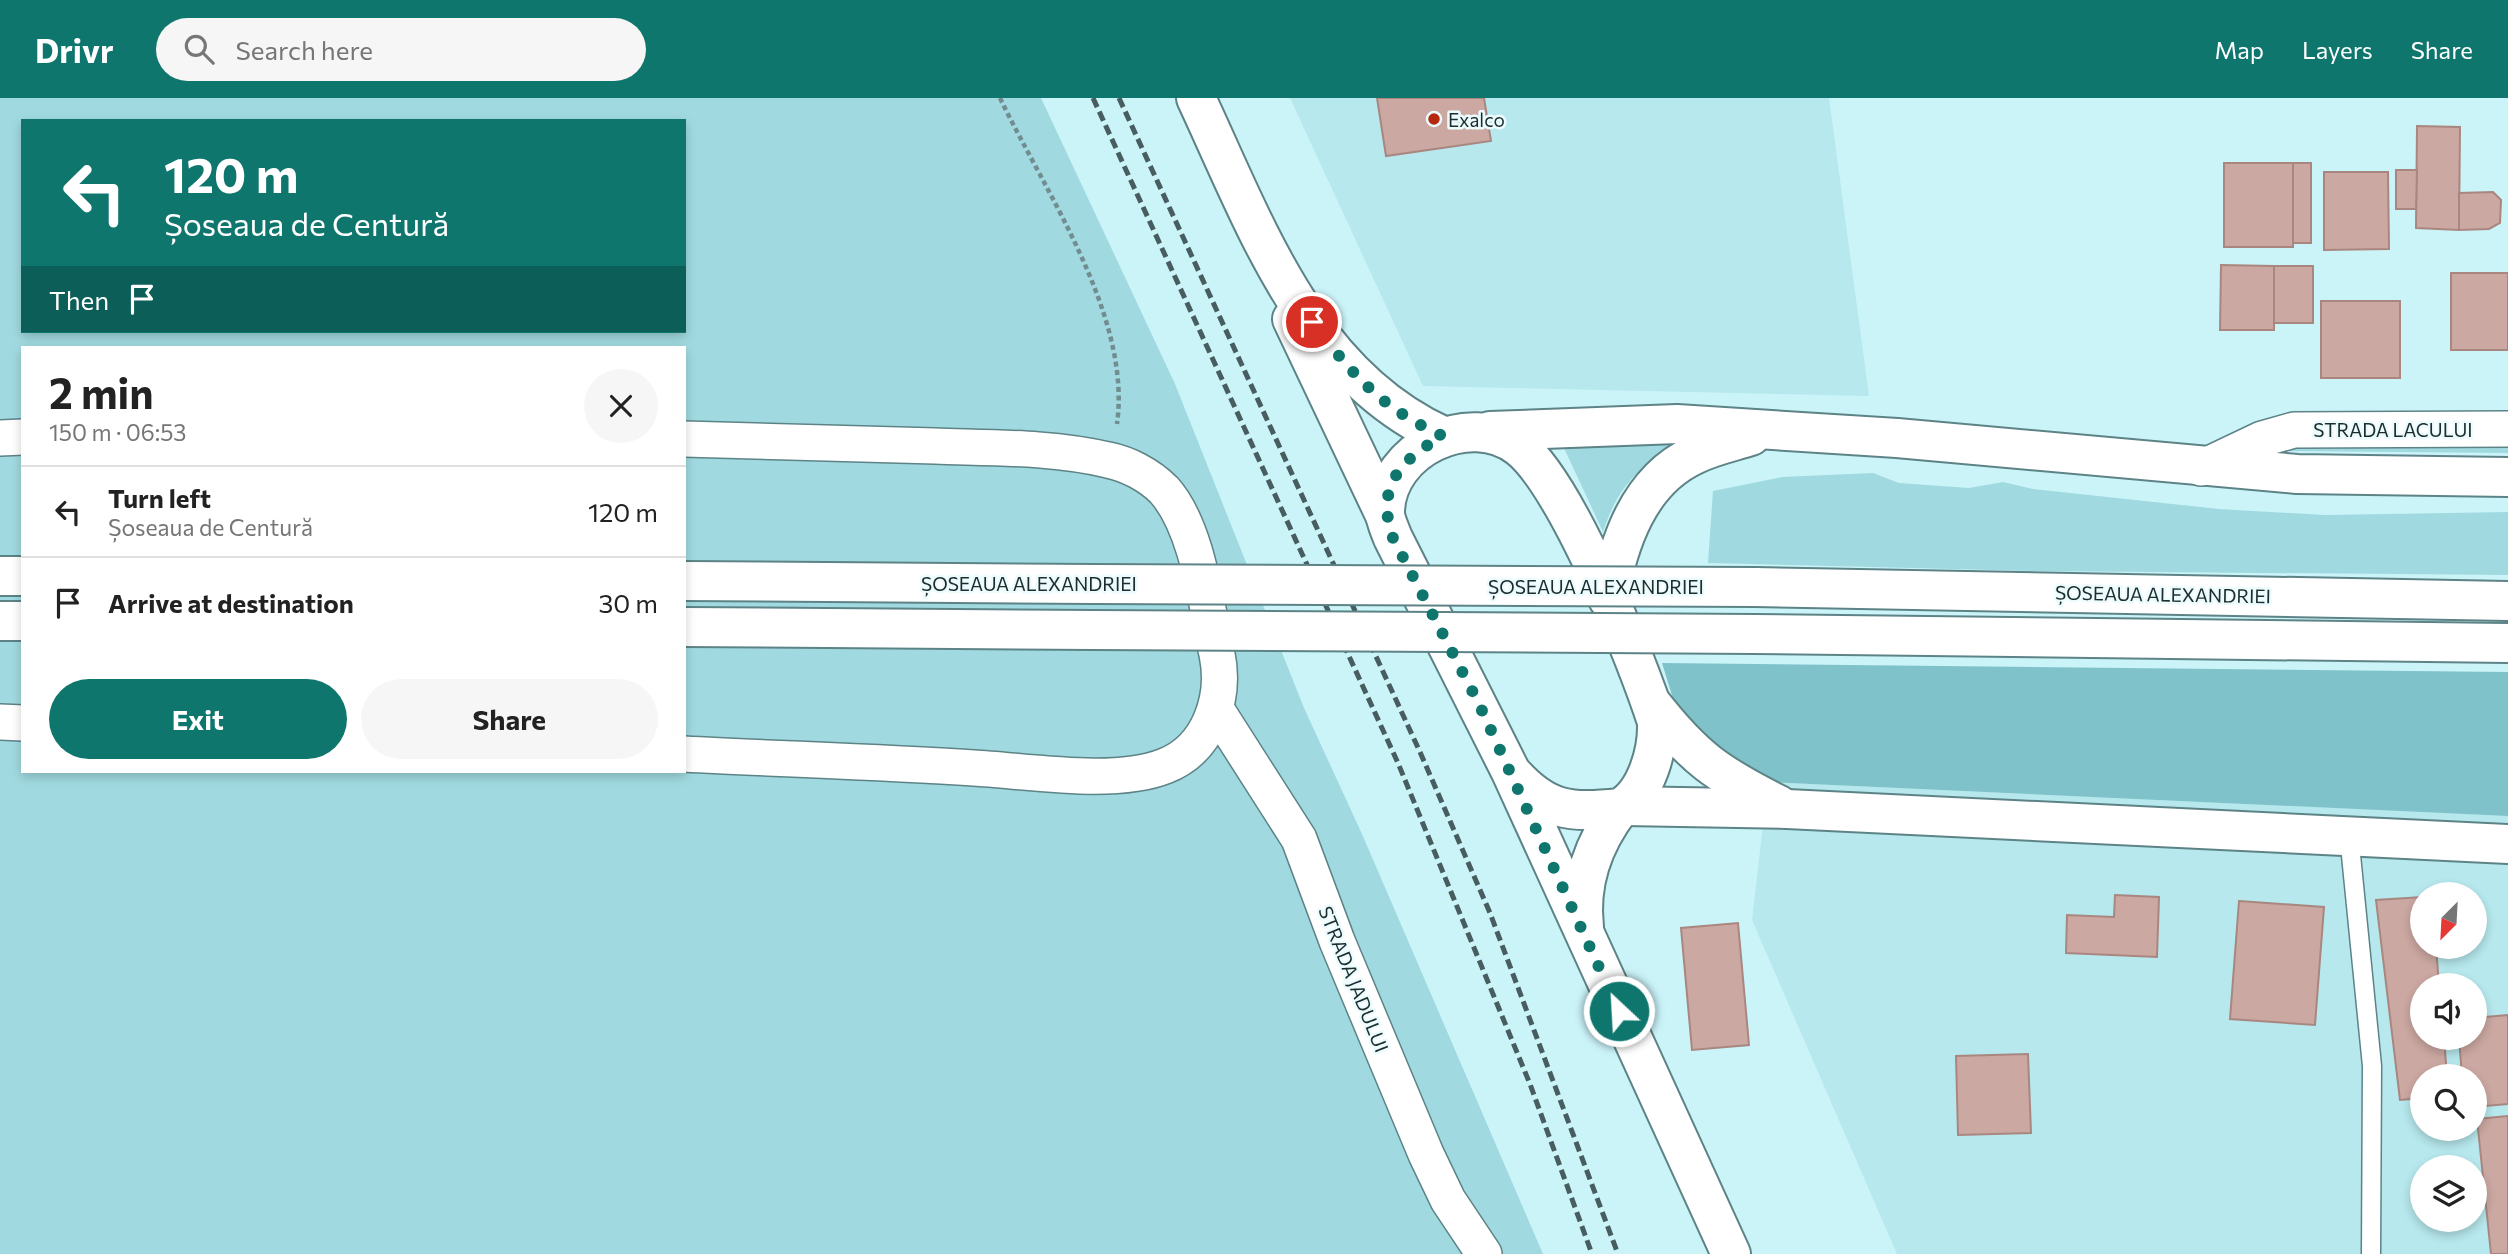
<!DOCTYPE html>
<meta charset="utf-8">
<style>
:root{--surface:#fff;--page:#f6f6f6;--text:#222;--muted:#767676;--line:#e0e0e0;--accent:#0f766e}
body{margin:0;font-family:Commissioner,sans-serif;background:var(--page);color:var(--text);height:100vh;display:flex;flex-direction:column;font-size:26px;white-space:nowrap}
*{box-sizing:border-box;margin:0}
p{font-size:23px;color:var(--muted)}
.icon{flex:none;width:38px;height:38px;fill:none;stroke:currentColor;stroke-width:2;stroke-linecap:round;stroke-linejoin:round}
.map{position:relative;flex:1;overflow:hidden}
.side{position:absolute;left:21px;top:248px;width:665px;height:427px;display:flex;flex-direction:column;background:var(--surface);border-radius:0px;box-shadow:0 4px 10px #0003}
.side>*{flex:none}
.banner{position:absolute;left:21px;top:21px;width:665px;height:214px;border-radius:0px;box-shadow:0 4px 10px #0003;background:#0f766e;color:#fff;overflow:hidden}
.needle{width:46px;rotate:204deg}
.tools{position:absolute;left:2410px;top:784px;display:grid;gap:14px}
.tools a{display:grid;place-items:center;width:77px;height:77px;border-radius:50%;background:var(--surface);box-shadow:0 4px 10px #0003;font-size:35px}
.pin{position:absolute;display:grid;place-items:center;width:60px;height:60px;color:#fff;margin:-30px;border:4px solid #fff;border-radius:50%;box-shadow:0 2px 7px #0007}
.me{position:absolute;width:77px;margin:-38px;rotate:335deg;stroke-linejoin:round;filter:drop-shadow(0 0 5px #0008)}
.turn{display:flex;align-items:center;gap:24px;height:147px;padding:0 28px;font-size:32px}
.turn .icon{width:91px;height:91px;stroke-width:2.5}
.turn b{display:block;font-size:49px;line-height:60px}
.then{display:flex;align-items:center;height:66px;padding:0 28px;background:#0003;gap:14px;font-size:26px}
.round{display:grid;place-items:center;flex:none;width:74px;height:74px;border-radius:37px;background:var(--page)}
.headline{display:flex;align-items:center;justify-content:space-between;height:119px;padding:0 28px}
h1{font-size:42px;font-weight:700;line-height:52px}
.button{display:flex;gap:14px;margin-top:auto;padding:14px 28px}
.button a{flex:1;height:80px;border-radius:42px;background:var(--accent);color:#fff;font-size:28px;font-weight:700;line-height:80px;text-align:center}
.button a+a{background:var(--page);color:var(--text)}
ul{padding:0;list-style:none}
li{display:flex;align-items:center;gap:21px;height:91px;padding:0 28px;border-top:2px solid var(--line)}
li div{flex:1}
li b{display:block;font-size:26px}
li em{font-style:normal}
header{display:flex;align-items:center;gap:42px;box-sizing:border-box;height:98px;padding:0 35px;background:var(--accent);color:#fff}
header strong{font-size:33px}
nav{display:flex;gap:38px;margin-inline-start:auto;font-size:24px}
.search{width:490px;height:63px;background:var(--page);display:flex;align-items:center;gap:18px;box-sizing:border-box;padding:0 24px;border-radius:38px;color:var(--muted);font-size:26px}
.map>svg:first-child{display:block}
.built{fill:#b6e8ed;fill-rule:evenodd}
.green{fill:#a0dae0;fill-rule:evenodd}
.forest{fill:#7fc2c9}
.building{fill:#cba8a1;stroke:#a98780;stroke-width:2}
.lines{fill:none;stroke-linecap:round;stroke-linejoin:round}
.lane-casing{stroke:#5d8387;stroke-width:21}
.street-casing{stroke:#5d8387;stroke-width:38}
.primary-casing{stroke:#5d8387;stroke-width:42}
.highway-casing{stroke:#5d8387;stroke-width:42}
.path{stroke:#718d90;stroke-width:4.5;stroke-dasharray:5 3.5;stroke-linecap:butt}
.lane{stroke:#fff;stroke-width:18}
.street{stroke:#fff;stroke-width:35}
.primary{stroke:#fff;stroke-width:38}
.highway{stroke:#fff;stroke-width:38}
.rail{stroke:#475d5f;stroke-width:5;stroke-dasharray:10 5;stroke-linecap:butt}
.primary-bridge-casing{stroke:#5d8387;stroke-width:42;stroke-linecap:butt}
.primary-bridge{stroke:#fff;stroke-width:38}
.route{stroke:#0f766e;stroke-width:12;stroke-dasharray:0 21.6}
.poi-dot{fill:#b4280e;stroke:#ecfcfe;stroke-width:2.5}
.labels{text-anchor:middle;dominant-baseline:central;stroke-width:5;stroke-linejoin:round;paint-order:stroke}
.poi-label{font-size:19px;fill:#1d2d2e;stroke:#ecfcfe;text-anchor:start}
.street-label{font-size:19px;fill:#1d2d2e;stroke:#ecfcfe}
</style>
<header>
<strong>Drivr</strong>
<div class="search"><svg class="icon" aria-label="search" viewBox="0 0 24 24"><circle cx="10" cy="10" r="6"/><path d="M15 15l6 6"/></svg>Search here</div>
<nav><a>Map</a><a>Layers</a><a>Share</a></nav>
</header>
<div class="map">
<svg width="2508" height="1156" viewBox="0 0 2508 1156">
<rect width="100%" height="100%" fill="#cbf4f9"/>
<g class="built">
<polygon points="1290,0 1829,0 1869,298 1423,288"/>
<path d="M1768,684L2508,718V1156H1897L1752,822ZM2422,796H2474V849H2422ZM2422,887H2474V940H2422ZM2422,978H2474V1031H2422ZM2422,1069H2474V1122H2422Z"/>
</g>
<g class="green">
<path d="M0,0H1041L1175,286L1304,610L1362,736L1543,1156H0ZM23,23H684V233H23ZM23,250H684V674H23Z"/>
<path d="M1678,341L1682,343C1640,369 1619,385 1603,434L1564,350H1594Z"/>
<polygon points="2508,345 2508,355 2272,353 2273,349"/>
<polygon points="1873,375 1899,385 1969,390 2003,384 2033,391 2219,411 2325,417 2508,414 2508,477 2035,473 1708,465 1713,393 1782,379"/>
</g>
<polygon class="forest" points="1662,565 2508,574 2508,718 1768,684 1716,650 1675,607"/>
<g class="building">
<polygon points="1377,0 1484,0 1491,43 1386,58"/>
<polygon points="2417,28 2460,29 2459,132 2416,130"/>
<rect x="2224" y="65" width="69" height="84"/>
<rect x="2293" y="65" width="18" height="80"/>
<polygon points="2396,72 2417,72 2416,111 2396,111"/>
<polygon points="2324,74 2388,74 2389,151 2324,152"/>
<polygon points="2493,94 2501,102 2500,125 2489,131 2459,132 2459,95"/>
<polygon points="2221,167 2274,168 2274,232 2220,232"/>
<rect x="2274" y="168" width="39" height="57"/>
<rect x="2451" y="175" width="57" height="77"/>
<rect x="2321" y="203" width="79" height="77"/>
<polygon points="2115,797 2159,799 2157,859 2066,855 2067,817 2114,819"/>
<polygon points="2422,799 2422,849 2436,849 2439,887 2422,887 2422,940 2444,940 2447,978 2422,978 2422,1000 2400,1002 2376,802"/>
<polygon points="2239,803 2324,809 2315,927 2230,921"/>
<polygon points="1738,825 1749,947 1692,952 1681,830"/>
<polygon points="2508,917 2508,1006 2474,1009 2474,978 2462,978 2459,940 2474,940 2474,920"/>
<polygon points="2028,956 2031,1035 1958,1037 1956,958"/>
<polygon points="2508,1018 2508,1156 2491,1156 2477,1021"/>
</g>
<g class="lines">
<g class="lane-casing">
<polyline id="lane" points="2349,737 2372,968 2371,1156"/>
</g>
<g class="street-casing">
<g id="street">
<polyline points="0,340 23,339"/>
<path d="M684,341C768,343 852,345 935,348C992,350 1053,349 1108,362C1128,366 1149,377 1164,392C1198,430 1206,507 1217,556C1226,600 1209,651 1165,668C1115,688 1028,673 974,670C877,664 781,661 684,656"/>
<polyline points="2201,370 2262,341 2294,332 2508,331"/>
<polyline points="1216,611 1299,741 1337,843 1426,1056 1448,1102 1484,1156"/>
<polyline points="0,624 23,625"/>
</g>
</g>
<g class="primary-casing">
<g id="primary">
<path d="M1196,0C1255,126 1307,277 1443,338"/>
<polyline points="1292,221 1385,417"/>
<polyline points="0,478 23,478"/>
<polyline points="684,483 1094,486"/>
<polyline points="0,523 23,523"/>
<polyline points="684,529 1094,532"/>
<path d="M1511,674C1546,714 1570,715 1620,710C1647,695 1658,652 1657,624C1637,562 1567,386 1519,349C1470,311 1386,351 1385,414C1385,422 1390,432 1393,440L1511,674L1731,1156"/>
<path d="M1584,829C1579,785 1594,744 1620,710"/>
</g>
</g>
<g class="highway-casing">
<g id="highway">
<polyline points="1490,333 1677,326 1897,340 2297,376 2508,379"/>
<polyline points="1755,489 2508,503"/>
<path d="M1608,501C1618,446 1638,383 1694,357C1712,348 1732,344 1751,338"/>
<polyline points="1754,536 2508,545"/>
<path d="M1651,605C1694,660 1717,676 1779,707"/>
<polyline points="1624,708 1787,711 2508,746"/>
</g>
</g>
<path class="path" d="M1000,0C1045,94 1132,218 1117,326"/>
<use href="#lane" class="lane"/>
<use href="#street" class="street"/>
<use href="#primary" class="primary"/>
<use href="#highway" class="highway"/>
<g class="rail">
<polyline points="1093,0 1398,665 1530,986 1592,1156"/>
<polyline points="1119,0 1420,654 1490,815 1618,1156"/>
</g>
<g class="primary-bridge-casing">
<g id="primary-bridge">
<polyline points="1094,486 1755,489"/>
<polyline points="1094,532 1754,536"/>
</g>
</g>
<use href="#primary-bridge" class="primary-bridge"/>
</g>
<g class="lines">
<path class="route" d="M1312,224C1352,276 1382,311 1443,338C1400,362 1375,389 1393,440L1479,606L1619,913"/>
</g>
<circle class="poi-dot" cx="1434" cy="21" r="7"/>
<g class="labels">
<g class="poi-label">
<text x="1448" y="21">Exalco</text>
</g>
<g class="street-label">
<text x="2393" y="331">STRADA LACULUI</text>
<text x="1029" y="485">ȘOSEAUA ALEXANDRIEI</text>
<text x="1596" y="488">ȘOSEAUA ALEXANDRIEI</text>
<text transform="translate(2163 496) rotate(1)">ȘOSEAUA ALEXANDRIEI</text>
<text transform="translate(1354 881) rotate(68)">STRADA JADULUI</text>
</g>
</g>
</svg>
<div class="tools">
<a><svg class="needle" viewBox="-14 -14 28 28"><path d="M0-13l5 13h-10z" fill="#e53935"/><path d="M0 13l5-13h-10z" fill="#767676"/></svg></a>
<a><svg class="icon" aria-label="sound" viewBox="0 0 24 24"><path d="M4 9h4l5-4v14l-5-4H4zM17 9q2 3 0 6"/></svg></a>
<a><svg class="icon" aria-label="search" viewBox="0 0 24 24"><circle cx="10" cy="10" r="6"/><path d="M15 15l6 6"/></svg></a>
<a><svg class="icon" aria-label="layers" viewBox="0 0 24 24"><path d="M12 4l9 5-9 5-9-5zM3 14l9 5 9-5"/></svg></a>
</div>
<div class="pin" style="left:1312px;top:224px;background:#d93025"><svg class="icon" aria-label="arrive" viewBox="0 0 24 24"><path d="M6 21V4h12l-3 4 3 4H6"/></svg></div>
<svg class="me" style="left:1619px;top:913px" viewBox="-20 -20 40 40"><circle r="17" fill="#0f766e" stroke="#fff" stroke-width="3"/><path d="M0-11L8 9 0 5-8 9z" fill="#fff"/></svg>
<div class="banner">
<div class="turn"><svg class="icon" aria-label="left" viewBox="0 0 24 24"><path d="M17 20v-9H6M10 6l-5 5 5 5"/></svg><div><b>120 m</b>Șoseaua de Centură</div></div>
<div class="then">Then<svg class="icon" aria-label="arrive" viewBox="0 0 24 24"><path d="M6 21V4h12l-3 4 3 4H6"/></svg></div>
</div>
<section class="side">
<div class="headline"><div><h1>2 min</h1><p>150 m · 06:53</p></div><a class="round"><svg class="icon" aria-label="close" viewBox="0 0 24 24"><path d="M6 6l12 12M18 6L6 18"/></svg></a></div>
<ul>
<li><svg class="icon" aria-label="left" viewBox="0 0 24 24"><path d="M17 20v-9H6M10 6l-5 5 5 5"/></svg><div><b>Turn left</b><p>Șoseaua de Centură</p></div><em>120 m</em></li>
<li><svg class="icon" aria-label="arrive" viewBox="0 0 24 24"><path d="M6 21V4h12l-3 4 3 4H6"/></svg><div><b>Arrive at destination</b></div><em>30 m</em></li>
</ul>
<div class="button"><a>Exit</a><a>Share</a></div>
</section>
</div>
